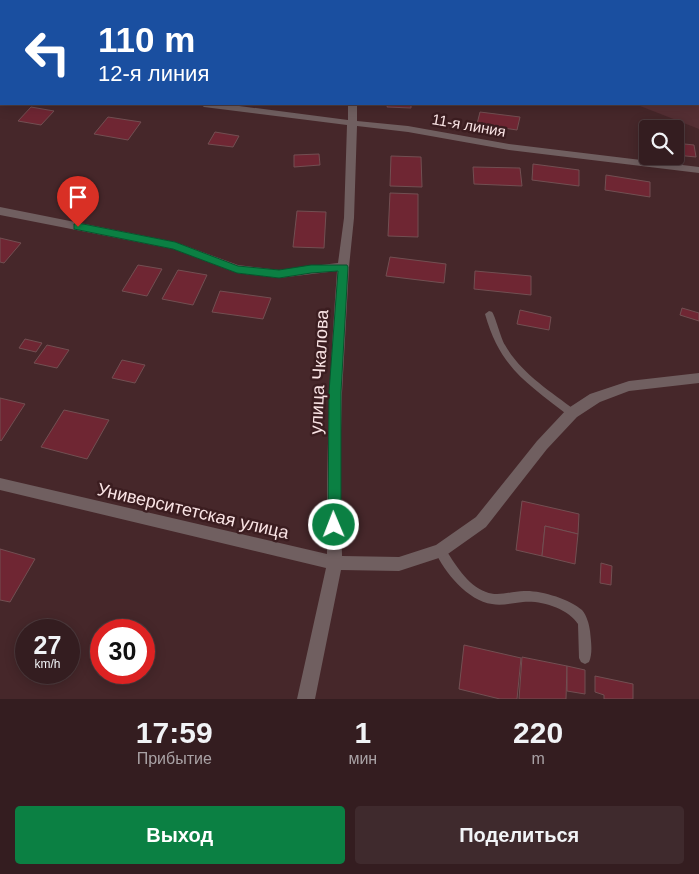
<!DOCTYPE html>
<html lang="ru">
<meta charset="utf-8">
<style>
:root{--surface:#341d20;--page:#3f2a2d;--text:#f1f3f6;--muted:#a9a2a5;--line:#4e3b3e;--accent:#0b8043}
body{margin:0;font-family:Arial,sans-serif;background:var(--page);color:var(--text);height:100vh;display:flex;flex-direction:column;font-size:19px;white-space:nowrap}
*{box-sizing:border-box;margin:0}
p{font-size:16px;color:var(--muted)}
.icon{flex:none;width:28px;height:28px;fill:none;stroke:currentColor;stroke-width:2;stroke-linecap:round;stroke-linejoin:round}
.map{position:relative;height:699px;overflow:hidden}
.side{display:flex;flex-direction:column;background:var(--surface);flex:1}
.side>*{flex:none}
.top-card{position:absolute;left:0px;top:0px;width:700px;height:105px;box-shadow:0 2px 12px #0003,0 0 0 1px var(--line);background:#1a4fa0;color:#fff;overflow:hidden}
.controls{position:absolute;left:639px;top:120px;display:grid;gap:10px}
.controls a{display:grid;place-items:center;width:45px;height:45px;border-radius:5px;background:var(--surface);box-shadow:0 2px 12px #0003,0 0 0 1px var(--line);font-size:25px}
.speed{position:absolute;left:15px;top:619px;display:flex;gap:10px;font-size:25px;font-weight:700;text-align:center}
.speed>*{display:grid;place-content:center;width:65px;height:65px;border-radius:50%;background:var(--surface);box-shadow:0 2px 12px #0003,0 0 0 1px var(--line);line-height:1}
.speed small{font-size:12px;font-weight:400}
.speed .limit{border:8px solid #d22;background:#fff;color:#111}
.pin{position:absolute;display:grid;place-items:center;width:42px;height:42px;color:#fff;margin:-51px -21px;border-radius:50% 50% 50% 0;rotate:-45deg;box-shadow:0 0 5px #0007}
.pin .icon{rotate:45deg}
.me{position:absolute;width:55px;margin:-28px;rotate:359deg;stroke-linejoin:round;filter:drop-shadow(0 0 4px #0008)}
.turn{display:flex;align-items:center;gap:18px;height:105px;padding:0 15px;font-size:22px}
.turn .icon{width:65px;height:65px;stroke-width:2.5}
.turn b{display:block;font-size:35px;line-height:42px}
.eta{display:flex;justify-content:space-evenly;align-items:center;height:85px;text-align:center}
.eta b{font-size:30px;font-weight:700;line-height:35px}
.primary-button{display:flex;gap:10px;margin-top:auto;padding:10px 15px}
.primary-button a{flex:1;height:58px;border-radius:5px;background:var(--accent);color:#fff;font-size:20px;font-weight:700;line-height:58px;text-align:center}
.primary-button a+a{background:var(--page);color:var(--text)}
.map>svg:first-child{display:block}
.built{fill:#552f34}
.building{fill:#6f2633;stroke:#724f52}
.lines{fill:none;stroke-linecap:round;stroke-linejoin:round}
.path{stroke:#826668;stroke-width:2.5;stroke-dasharray:2 2.5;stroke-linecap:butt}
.service{fill:#705f60;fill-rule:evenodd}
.minor{fill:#705f60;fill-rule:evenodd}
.route{fill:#0b8043;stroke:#07532c}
.labels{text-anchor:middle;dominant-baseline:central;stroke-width:5;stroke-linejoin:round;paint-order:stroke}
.far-street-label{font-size:15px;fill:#f9e3e4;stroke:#3b1d20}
.street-label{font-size:18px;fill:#f9e3e4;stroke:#3b1d20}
</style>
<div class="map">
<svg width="699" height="699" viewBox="0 0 699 699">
<rect width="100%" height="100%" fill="#46272a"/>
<polygon class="built" points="397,0 699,0 699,129 635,104 699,104 699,1"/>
<g class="building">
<polygon points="388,104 411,104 411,108 387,107"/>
<polygon points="31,107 54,111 41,125 18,121"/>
<polygon points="480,112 520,117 517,130 477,124"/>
<polygon points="108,117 141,122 128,140 94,134"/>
<polygon points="215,132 239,136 233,147 208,144"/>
<polygon points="675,143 694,145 696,157 675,155"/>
<polygon points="319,154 320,165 294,167 294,155"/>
<polygon points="391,156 421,157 422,187 390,186"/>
<polygon points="533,164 579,170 579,186 532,180"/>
<polygon points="473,167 520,168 522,186 474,184"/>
<polygon points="606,175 650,182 650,197 605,190"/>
<polygon points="390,193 418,194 418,237 388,236"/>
<polygon points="297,211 326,212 324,248 293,247"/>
<polygon points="0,238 21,243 4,263 0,262"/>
<polygon points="390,257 446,264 444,283 386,276"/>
<polygon points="138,265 162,269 147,296 122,291"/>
<polygon points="178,270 207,275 193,305 162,299"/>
<polygon points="475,271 531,276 531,295 474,289"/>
<polygon points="220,291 271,298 263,319 212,312"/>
<polygon points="682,308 699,313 699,321 680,315"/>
<polygon points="520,310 551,317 549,330 517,324"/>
<polygon points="25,339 42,343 36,352 19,348"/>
<polygon points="47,345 69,350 57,368 34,363"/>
<polygon points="122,360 145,365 135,383 112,378"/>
<polygon points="0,398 25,404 1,441 0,440"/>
<polygon points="64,410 109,420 87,459 41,447"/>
<polygon points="522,501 579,514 578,534 545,526 542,556 516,550"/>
<polygon points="545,526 578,534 575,564 542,556"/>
<polygon points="0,549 35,559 10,602 0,600"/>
<polygon points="601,563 612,566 611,585 600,583"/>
<polygon points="464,645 521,658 517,699 500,699 459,689"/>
<polygon points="522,657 567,666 566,699 519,699"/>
<polygon points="567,666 585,670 585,694 567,691"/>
<polygon points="595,676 633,684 633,699 604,699 604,695 595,692"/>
</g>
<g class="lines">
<g class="path">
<polyline points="439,0 442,1"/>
<polyline points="564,0 568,1"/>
<polyline points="580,0 582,1"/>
<polyline points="487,1 489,0"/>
<polyline points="540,1 542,0"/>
</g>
<g class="service">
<polygon points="686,0 696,0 697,1 687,1"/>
<path d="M489,311C490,311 492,312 492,312C495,315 501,339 505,345C521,373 550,391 575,410L577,413L575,416L572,417L569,416C527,383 500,368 485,314Z"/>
<path d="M440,546L444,547C455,564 467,585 486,592C498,597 512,591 524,591C540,590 570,599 582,610C587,616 589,624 590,631C591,641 593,653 589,662L585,664L581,662L579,658L578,624C568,608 540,600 523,602C512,603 502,606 492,604C468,601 444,572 435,551L436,547Z"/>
</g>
<g class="minor">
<polygon points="157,0 171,0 172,1 158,1"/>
<rect x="353" y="0" width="8" height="1"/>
<polygon points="0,73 1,74 1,80 0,79"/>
<path d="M200,104H224L348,120V104H357V121L408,126L509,144L699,167V173L509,150L408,132L357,126L354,218L349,267L342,393L340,468L342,556L399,557L436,545L476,517L537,441L567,409L590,394L629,381L699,373V383L629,391L600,402L577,417L547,449L486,527L445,556L399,571L341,570L315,699H297L326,568L0,490V478L327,554C326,459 330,366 337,271L279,278L237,273L173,249L0,215V207L175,242L238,265L279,270L338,263L344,218L347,125L204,107Z"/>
</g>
</g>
<polygon class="route" points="78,223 175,242 238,266 279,270 311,265 347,265 348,267 341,392 341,525 339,530 334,532 329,530 328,525 329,392 338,271 311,273 279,278 237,273 173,249 74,229 74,224"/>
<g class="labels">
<g class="far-street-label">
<text transform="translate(469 125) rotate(10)">11-я линия</text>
</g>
<g class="street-label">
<text transform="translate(319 372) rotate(-87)">улица Чкалова</text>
<text transform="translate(193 511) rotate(13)">Университетская улица</text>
</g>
</g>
</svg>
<div class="controls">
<a><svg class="icon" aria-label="search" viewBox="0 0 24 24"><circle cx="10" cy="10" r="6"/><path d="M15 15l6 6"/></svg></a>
</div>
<div class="speed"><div>27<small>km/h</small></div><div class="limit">30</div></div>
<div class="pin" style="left:78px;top:227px;background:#d93025"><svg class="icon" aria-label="arrive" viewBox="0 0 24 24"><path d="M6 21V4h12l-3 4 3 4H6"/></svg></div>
<svg class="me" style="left:334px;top:525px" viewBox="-20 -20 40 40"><circle r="17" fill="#0b8043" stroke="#fff" stroke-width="3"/><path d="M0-11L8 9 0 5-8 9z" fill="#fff"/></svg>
<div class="top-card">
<div class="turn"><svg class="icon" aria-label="left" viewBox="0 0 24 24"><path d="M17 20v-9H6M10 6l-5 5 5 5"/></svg><div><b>110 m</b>12-я линия</div></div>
</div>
</div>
<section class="side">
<div class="eta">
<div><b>17:59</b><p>Прибытие</p></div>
<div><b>1</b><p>мин</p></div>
<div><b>220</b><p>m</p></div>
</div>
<div class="primary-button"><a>Выход</a><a>Поделиться</a></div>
</section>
